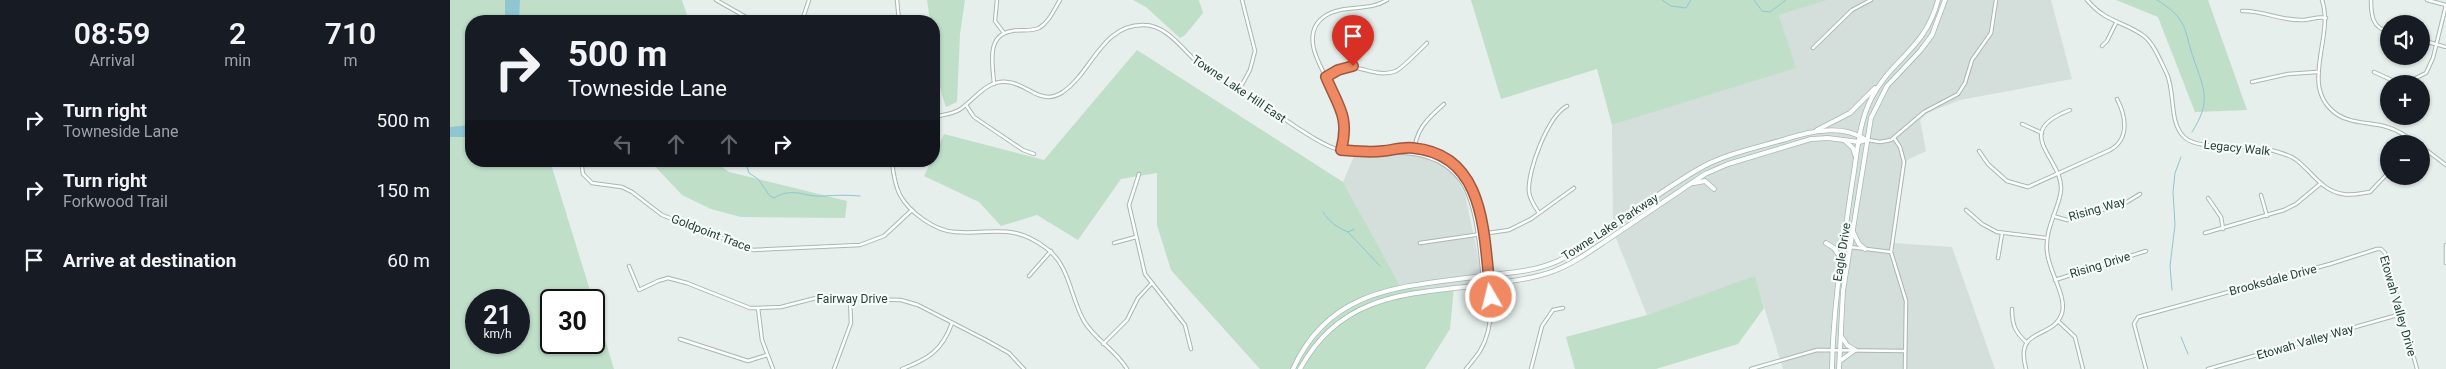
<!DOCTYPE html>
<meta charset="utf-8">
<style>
:root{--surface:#171b24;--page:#20242c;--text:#f1f3f6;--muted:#9ea1a6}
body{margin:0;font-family:Roboto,sans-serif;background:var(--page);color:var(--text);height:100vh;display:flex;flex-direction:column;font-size:19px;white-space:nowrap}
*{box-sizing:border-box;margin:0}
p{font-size:16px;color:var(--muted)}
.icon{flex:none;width:28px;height:28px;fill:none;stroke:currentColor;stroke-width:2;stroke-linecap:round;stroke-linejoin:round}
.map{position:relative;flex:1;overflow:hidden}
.panel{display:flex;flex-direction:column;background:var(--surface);width:450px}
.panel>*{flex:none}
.top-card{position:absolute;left:15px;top:15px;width:475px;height:152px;border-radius:20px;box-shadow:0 1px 4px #0004;background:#171b24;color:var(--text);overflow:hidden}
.controls{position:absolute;left:1930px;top:15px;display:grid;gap:10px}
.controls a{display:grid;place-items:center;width:50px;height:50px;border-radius:50%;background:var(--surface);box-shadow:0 1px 4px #0004;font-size:25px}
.speed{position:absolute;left:15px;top:289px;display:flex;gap:10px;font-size:25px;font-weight:700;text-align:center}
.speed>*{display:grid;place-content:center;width:65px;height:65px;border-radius:50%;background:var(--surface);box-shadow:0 1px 4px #0004;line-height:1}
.speed small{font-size:12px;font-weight:400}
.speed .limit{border:2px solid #111;border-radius:8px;background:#fff;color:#111}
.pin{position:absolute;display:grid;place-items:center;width:42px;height:42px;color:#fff;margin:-51px -21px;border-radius:50% 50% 50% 0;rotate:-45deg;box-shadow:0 0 5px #0007}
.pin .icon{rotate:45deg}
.me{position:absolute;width:55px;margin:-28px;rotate:352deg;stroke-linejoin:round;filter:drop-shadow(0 0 4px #0008)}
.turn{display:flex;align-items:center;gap:18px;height:105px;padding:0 20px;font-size:22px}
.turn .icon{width:65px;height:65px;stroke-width:2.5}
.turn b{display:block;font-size:35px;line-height:42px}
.lanes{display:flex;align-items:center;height:48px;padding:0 20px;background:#0003;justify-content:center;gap:25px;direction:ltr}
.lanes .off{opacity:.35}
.eta{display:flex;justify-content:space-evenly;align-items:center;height:85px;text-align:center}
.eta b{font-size:30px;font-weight:600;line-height:35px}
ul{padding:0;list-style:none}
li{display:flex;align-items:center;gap:15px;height:70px;padding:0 20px}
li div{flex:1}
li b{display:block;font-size:19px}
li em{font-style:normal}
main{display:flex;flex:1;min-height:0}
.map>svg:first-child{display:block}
.built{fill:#d4deda}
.green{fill:#bfdfc9;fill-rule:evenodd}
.water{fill:#8fc6d2}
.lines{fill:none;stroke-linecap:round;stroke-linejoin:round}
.stream{stroke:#8fc6d2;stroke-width:1}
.street-casing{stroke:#a8b7b2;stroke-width:4.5}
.secondary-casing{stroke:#a4bab3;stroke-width:5.5}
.street{stroke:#fff;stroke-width:2.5}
.secondary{stroke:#fff;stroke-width:4}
.route-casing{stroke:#9c5940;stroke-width:12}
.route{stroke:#f08962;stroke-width:9}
.labels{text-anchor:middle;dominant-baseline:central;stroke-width:4.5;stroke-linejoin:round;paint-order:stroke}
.street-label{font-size:12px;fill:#25413a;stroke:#f7fbf9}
</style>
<main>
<section class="panel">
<div class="eta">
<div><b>08:59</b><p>Arrival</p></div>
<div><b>2</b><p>min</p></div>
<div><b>710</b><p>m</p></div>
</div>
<ul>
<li><svg class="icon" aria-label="right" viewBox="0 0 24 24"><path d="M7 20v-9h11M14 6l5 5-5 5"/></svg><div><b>Turn right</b><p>Towneside Lane</p></div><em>500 m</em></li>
<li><svg class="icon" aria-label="right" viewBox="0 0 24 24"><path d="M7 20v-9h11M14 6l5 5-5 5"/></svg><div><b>Turn right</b><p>Forkwood Trail</p></div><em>150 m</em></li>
<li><svg class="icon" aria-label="arrive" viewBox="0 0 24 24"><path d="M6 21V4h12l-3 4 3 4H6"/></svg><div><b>Arrive at destination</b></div><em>60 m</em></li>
</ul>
</section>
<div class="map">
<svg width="1996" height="369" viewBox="0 0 1996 369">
<rect width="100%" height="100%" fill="#e6efeb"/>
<g class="built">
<polygon points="1378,0 1601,0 1622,79 1510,100 1477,113 1470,120 1476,151 1457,160 1443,243 1502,247 1545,369 1333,369 1305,277 1197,315 1163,231 1162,125 1345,68 1329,15"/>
<polygon points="952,151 998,163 1015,194 1034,285 952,289 893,182 905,154 925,155"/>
</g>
<g class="green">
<path d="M0,0H232L239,21H21V161H100L143,300H101V342H144V304L164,369H0ZM26,300H69V342H26Z"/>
<path d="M477,0H515L510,34L507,102L496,107C486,80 484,50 484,21H480Z"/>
<polygon points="683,0 749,0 753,13 735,35 730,38 696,7"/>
<polygon points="1021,0 1378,0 1329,15 1346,68 1162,125 1147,69 1051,99"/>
<polygon points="1666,0 1758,0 1797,110 1745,112 1708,17"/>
<polygon points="687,50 893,182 952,289 1004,287 1000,329 975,369 810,369 721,270 707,225 707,173 671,179 628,240 587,215 551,226 529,202 474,176 481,161 484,161 484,155 494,134 594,160"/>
<polygon points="200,161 264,161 279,172 397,201 395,218 291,217 261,209 232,195"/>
<polygon points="1305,276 1314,308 1288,344 1206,369 1125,369 1116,337 1197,315"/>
</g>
<g class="water">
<polygon points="55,0 70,0 69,21 55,21"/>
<polygon points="21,125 21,137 0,137 0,127"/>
</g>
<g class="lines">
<g class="stream">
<polyline points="1212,0 1221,6 1236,8 1241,0"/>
<polyline points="1304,0 1312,11 1320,12 1336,0"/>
<path d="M1707,0C1739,20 1733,28 1744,60C1755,91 1761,102 1742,132"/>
<path d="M268,161L280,166L296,164L299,173L308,179L320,196L324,198C344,186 355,198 374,196C387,195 397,195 410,196"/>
<path d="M873,212C880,223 887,227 898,232L904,229"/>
<polyline points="898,232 930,266"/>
<polyline points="1722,290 1720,266 1725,225 1723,192 1725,173 1731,157"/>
<polyline points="1731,337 1738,354"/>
</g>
<g class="street-casing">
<g id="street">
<polyline points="266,0 303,21"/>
<polyline points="447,0 449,21"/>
<polyline points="547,0 545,21 554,33"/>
<path d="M1637,0C1656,23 1674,21 1694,36C1704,44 1710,60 1716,72C1726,91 1718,121 1734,137C1748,151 1796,144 1816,149C1825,151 1837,154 1845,159C1862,171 1871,191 1893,194C1902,196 1911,193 1920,192L1939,172"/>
<path d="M1872,0C1885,38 1847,88 1888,115C1902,124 1922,122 1937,127C1948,130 1958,137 1967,144"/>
<path d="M1921,0C1921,14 1922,29 1939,31"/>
<polyline points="1977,0 1996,5"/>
<path d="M1792,11C1812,10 1831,21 1852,20C1860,20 1868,16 1876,18"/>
<polyline points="352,21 359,0"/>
<polyline points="1971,40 1996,47"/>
<polyline points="1652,46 1657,41 1666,23"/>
<polyline points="1363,48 1402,10 1421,0"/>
<polyline points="1924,72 1946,82 1960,81 1976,73 1983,58 1996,5"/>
<path d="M876,77C900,53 921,81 946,71C952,68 971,49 977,43"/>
<polyline points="1802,82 1838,74 1867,72"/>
<path d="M544,84C543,66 535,35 562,31C571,29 580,32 589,28C599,22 604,10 610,0"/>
<polyline points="789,90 800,70 805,51 792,0"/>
<polyline points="484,102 488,116"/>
<polyline points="516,105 524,117 573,150 584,154"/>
<path d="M484,117C492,115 502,114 509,110C525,100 535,80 557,82C578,83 590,107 613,92C642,72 652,24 694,25C719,25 736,55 754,68C777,86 803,100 828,115C844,125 872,146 890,150C897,152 906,151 913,151C946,152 985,149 1008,177C1031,203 1031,273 1036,308L1039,313"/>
<polyline points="1572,124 1592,133"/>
<polyline points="1444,138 1450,147 1454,162 1441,252 1456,301 1455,369"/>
<polyline points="1418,140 1430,142 1441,140 1474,112 1508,94 1515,83 1522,60 1541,33 1546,0"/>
<polyline points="1951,144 1956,137"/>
<polyline points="1971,146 1996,165"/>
<path d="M891,150C895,136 896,124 892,109C884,84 842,38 875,16C893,4 918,12 937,0"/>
<path d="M934,151C974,142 1016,159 1028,201C1032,216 1032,234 1035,250C1039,281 1048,322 1030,351C1026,357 1021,363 1016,369"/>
<path d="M1529,151L1538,164L1557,181L1578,187L1660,150C1680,139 1676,116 1667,99"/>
<path d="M964,154C965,130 977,119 994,104"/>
<polyline points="131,161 133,174 142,183 172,187 182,192 212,215 303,250 410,245 434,236 462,210"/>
<path d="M442,161C443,172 445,185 450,195C459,212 485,231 505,232C543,235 561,222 596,248C620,265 620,297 634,321C645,340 666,350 677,369"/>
<polyline points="689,174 679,205 695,274 735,325 741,349"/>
<polyline points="1811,195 1817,216"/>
<polyline points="1758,198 1771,217 1773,229"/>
<polyline points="1516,210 1532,224 1547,232 1596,238"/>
<path d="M1089,213C1085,207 1080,200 1079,192C1077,171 1098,116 1117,106"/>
<polyline points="1603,216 1617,220 1623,219 1677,202 1690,194"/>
<polyline points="1755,233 1834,210 1846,204 1870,184"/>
<polyline points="664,243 686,237"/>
<polyline points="970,243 1059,230 1081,219 1124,188"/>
<polyline points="1996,245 1996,263"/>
<polyline points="1400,247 1441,252"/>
<polyline points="1548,258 1552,234"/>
<polyline points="179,266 189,290 208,281 218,278 237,283 300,308 308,308 331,307 366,298 451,300 468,305 536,340 559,353 574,369"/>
<polyline points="579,276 601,251"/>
<polyline points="1605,280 1696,251"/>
<polyline points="308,308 312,340 323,369"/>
<path d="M1562,309C1562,325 1565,332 1577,343"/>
<polyline points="1608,321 1625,337 1633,369"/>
<polyline points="230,339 298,361 317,355"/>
<polyline points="653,344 677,320 688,298 702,283"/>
<polyline points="384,369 401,323 400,300"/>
<path d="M452,369C478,359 492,351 502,323"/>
<polyline points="1081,369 1092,326 1103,310 1113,308"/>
<polyline points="1301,369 1367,350 1455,351"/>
<path d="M1576,369C1564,325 1603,341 1612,313C1617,296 1598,270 1597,251C1595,231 1605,216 1610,196C1620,161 1556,134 1620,110"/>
<polyline points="1696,369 1684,324 1688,317 1880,264 1927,249 1931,249 1935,253 1967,369"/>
<polyline points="1758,369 1951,314"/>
</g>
</g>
<g class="secondary-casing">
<g id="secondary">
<polyline points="1367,130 1400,113 1425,88"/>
<polyline points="1395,141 1403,148 1405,155"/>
<polyline points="1244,183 1255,181 1264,189"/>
<polyline points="1403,232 1409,244 1415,249"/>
<polyline points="1376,243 1384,248 1390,257"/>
<polyline points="1391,336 1397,345 1405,350"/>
<polyline points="1390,361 1405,350"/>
<path d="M843,369C880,287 952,287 1031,276C1058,273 1083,272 1108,261C1125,253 1141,242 1156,231C1188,209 1220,185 1254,166C1279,153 1309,147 1336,139C1361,131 1393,124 1416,140"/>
<path d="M850,369C894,288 968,294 1049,283C1068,280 1086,278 1104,271C1127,262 1146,247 1166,234C1196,214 1225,194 1255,174L1278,164L1361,139L1378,138L1409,142L1416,140"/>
<path d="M1382,369C1383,306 1393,246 1402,184C1407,156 1408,125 1421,99C1441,59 1475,50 1488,0"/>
<polyline points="1389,369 1393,291 1421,118 1437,86 1470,51 1482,35 1495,0"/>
</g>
</g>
<use href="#street" class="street"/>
<use href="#secondary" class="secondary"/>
</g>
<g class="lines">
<g class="route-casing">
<path id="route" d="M903,66L888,70L876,77C888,106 900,117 891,150C904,151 919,153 933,151C943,150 952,147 963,148C1039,155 1033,240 1041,297"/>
</g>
<use href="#route" class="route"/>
</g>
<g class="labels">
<g class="street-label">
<text transform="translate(789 89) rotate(34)">Towne Lake Hill East</text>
<text transform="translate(1787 148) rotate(6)">Legacy Walk</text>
<text transform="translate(1647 209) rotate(-16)">Rising Way</text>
<text transform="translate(1160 227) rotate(-33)">Towne Lake Parkway</text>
<text transform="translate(261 233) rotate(21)">Goldpoint Trace</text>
<text transform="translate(1392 252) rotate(-81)">Eagle Drive</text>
<text transform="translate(1650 265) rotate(-17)">Rising Drive</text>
<text transform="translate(1823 280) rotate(-15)">Brooksdale Drive</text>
<text x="402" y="299">Fairway Drive</text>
<text transform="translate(1948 306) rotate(74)">Etowah Valley Drive</text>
<text transform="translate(1855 342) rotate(-16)">Etowah Valley Way</text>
</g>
</g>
</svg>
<div class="controls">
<a><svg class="icon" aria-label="sound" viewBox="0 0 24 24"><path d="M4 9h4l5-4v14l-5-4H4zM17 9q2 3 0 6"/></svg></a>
<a>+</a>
<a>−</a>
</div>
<div class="speed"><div>21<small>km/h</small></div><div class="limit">30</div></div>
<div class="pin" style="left:903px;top:66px;background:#d93025"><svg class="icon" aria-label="arrive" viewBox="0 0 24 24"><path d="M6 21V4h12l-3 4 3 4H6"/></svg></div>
<svg class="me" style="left:1041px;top:297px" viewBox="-20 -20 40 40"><circle r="17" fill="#f08962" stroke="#fff" stroke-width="3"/><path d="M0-11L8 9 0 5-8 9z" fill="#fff"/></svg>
<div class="top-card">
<div class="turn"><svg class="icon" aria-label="right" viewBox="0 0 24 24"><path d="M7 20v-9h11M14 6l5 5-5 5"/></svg><div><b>500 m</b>Towneside Lane</div></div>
<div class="lanes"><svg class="icon off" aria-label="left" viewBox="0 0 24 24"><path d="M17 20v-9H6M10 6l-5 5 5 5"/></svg><svg class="icon off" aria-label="ahead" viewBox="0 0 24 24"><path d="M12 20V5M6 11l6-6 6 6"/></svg><svg class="icon off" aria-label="ahead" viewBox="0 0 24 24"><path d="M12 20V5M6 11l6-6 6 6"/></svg><svg class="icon" aria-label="right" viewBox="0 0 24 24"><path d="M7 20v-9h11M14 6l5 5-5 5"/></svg></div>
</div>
</div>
</main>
